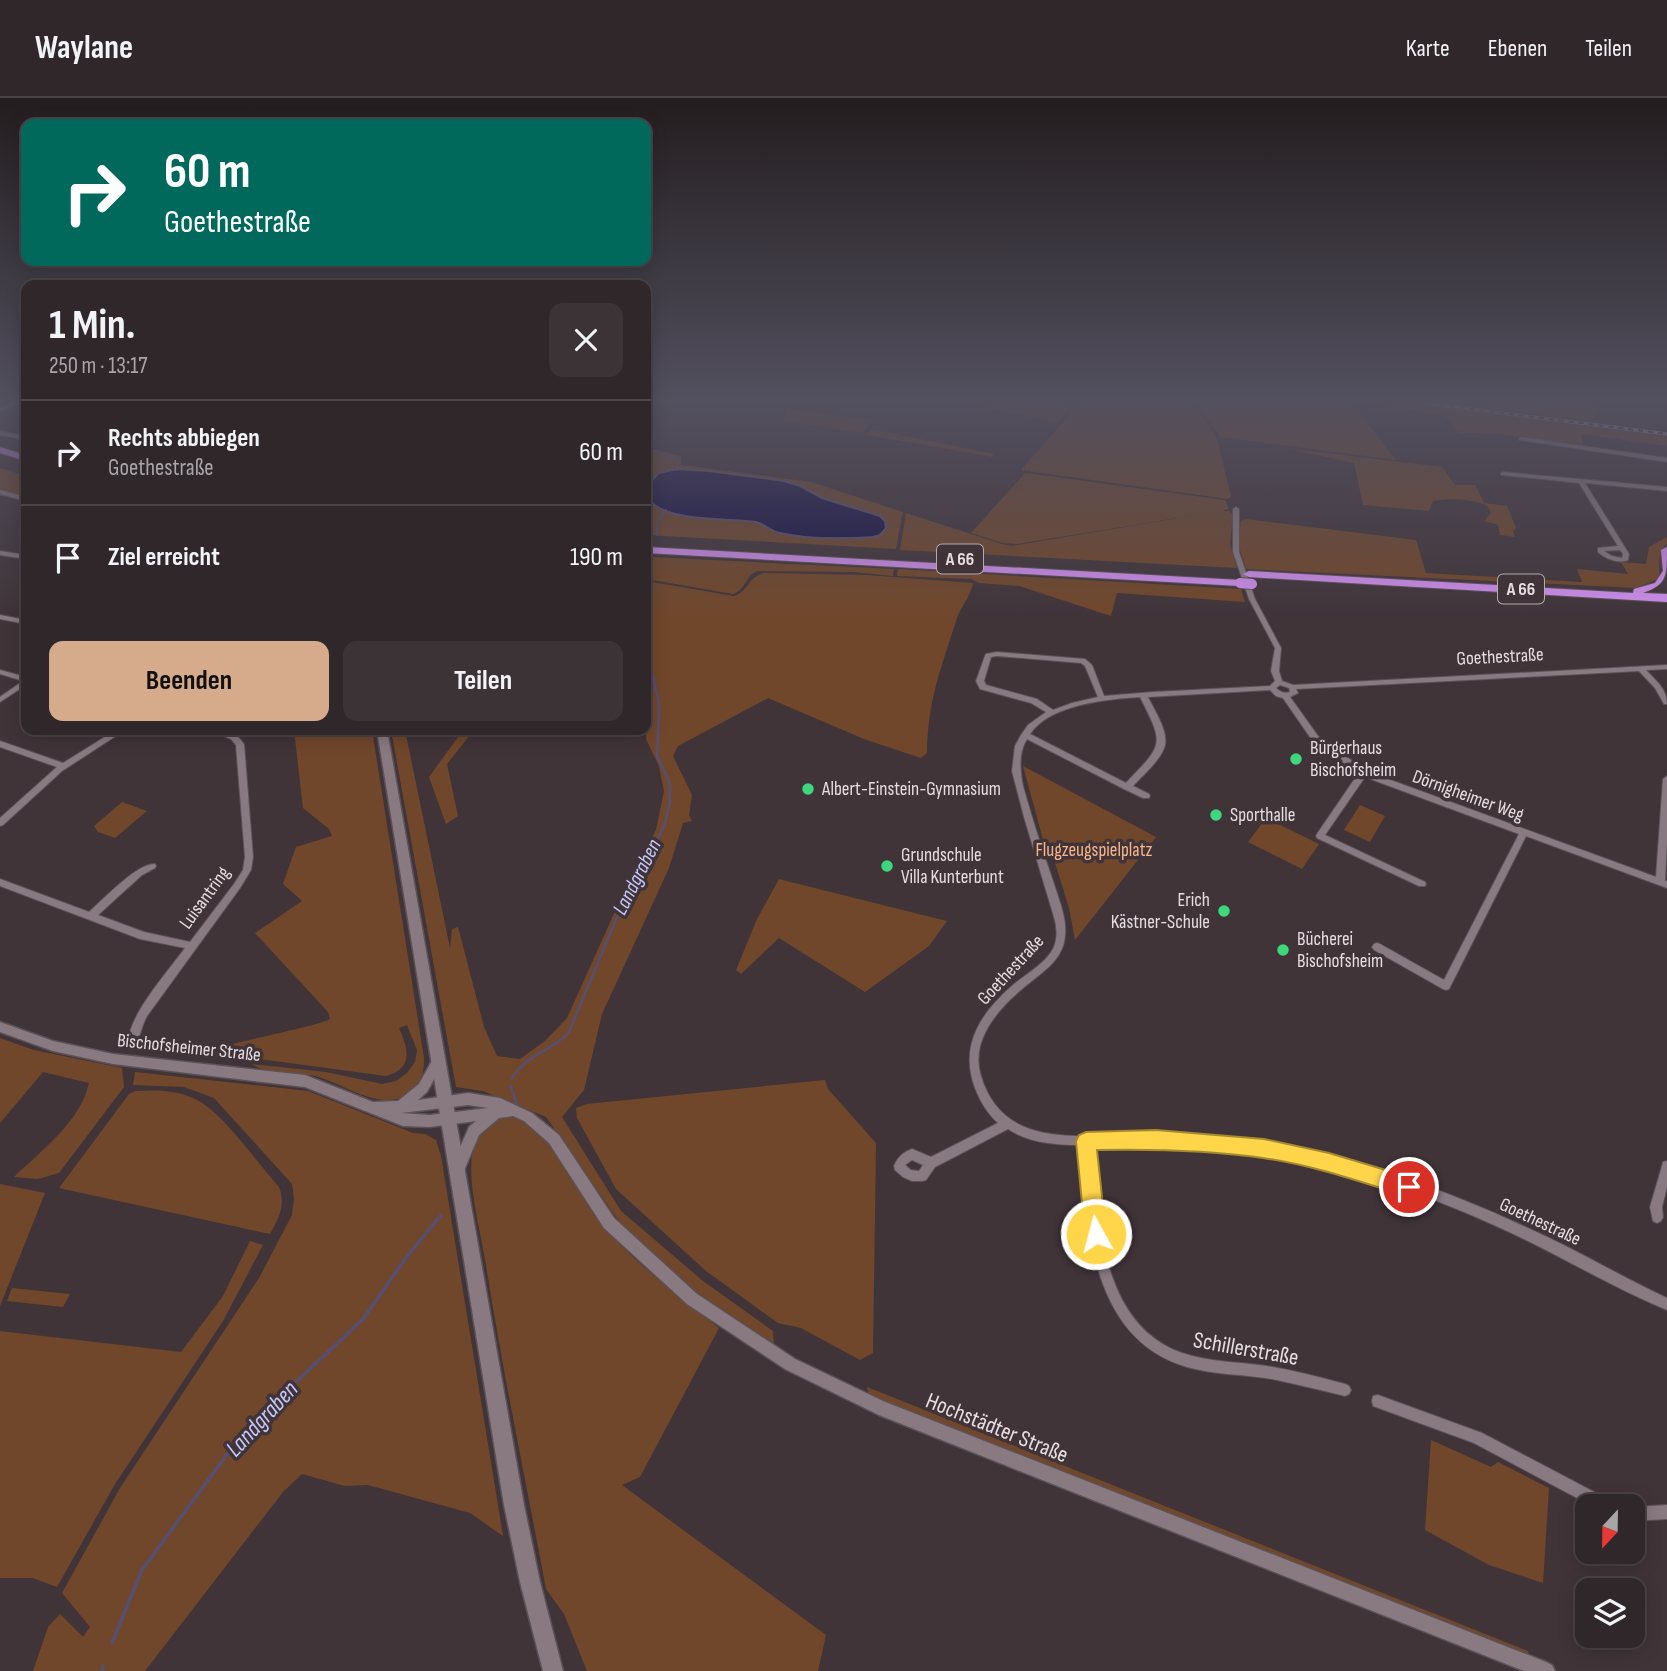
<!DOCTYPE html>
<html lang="de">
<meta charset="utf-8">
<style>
:root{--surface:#30272b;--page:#3c3337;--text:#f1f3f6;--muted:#a8a5a9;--line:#4b4447;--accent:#d6ab8b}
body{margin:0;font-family:"Sofia Sans Condensed",sans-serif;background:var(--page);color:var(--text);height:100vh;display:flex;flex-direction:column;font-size:26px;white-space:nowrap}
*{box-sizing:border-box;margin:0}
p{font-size:23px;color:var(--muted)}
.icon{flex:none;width:38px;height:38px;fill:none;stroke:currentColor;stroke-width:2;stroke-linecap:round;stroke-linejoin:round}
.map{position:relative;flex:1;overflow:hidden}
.sheet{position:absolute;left:21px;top:182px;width:630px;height:455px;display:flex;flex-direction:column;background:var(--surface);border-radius:14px;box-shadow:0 4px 18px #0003,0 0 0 2px var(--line)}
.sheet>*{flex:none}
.top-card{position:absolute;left:21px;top:21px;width:630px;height:147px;border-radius:14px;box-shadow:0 4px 18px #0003,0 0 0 2px var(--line);background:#00695c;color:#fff;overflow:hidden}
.needle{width:46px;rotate:202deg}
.buttons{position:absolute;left:1575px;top:1396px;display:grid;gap:14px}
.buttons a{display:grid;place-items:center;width:70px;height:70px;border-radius:14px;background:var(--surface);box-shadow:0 4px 18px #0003,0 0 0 2px var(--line);font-size:35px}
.pin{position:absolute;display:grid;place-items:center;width:60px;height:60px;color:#fff;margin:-30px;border:4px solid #fff;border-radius:50%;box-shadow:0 2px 7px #0007}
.me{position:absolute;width:77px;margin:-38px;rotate:353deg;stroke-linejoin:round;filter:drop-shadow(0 0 5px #0008)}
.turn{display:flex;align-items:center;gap:24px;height:147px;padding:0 28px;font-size:32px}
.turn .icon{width:91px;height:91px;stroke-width:2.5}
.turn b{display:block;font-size:49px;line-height:60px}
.round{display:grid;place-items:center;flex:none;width:74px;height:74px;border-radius:14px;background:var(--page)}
.overview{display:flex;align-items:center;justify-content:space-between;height:119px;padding:0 28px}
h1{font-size:42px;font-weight:700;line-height:52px}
.cta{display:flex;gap:14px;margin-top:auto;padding:14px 28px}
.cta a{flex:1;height:80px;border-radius:14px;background:var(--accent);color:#111;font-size:28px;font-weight:700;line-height:80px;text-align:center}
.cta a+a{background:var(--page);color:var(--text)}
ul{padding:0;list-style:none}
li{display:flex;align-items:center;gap:21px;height:105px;padding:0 28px;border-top:2px solid var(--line)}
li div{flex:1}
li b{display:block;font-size:26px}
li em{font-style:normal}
header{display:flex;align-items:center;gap:42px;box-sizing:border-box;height:98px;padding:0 35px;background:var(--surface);border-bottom:2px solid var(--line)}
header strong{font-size:33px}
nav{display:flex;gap:38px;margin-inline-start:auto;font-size:24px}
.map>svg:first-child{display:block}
.green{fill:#71472b}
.water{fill:#181246;stroke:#564f74;stroke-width:2}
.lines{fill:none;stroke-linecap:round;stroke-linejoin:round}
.stream-far2{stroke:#564f74;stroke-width:2}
.stream-far1{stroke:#564f74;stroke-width:2.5}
.stream{stroke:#564f74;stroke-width:3.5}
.minor-casing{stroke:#5b5157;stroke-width:2}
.tertiary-casing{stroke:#5b5157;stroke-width:3}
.secondary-casing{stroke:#5b5157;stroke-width:3}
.motorway-casing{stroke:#5b5157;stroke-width:2}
.minor{fill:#897a81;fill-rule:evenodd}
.tertiary{fill:#897a81;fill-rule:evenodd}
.secondary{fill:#897a81;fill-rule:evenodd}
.motorway{fill:#d08eee;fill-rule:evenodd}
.rail-casing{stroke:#b7aeb2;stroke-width:3.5}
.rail{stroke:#403439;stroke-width:2;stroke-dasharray:5;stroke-linecap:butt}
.motorway-bridge-casing{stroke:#5b5157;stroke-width:12;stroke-linecap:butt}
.motorway-bridge{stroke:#d08eee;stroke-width:10}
.route{fill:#ffd54a;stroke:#a68a30;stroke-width:2}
.poi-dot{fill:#3ed77d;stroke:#403439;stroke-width:2.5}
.labels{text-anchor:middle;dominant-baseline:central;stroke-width:7;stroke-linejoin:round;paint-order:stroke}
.shield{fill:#403439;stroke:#b4aaaf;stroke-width:2}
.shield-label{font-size:18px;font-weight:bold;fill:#e5dde1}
.street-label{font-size:19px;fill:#e5dde1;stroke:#403439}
.poi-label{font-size:19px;fill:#e5dde1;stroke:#403439;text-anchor:start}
.park-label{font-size:19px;fill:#f9b589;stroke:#403439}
.water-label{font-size:21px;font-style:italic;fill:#c4c8fd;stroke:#403439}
.near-street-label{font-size:23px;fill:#e5dde1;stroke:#403439}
.near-water-label{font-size:24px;font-style:italic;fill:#c4c8fd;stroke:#403439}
</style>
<header>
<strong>Waylane</strong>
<nav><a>Karte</a><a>Ebenen</a><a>Teilen</a></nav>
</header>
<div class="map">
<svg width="1667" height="1573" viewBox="0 0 1667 1573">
<rect width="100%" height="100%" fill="#403439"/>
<g class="green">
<polygon points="949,302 1040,302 1071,307 1058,325"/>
<polygon points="1083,302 1191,302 1217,341 1231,398 1228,401 1021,372"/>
<polygon points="1195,302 1386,302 1667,338 1667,348 1581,336 1584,349 1499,336 1459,335 1444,317 1351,304 1396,362 1220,339"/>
<polygon points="1424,302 1602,302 1592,323"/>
<polygon points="788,311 873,322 862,335 782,323"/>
<polygon points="871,331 993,356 993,359 866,337"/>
<polygon points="646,349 681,358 681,367 811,384 903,414 896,451 646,437 646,391 647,399 696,419 758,425 785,436 873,439 880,437 886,428 879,418 816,398 799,388 773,381 677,371 659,375 646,391"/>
<path d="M1284,350L1442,369L1455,387H1475L1484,405L1507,408L1516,430L1513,433L1515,439L1500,437L1498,427L1484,423L1491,415L1487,407C1468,401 1453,400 1433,403L1429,413L1363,407L1354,365Z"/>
<polygon points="0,370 26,378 26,398 0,392"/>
<polygon points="1025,375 1225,402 1229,411 1222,413 1229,413 1233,417 1230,446 1237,470 900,452 906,415 1002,446 1012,448 1202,416 1017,446 1003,445 971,435"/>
<path d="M1246,421L1416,442L1426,475L1582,484L1577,471L1628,476L1621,464L1646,466L1649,449L1667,439V446C1655,455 1662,469 1658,481L1636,490L1246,471L1238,446L1241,423Z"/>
<path d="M652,459L894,471L893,478L853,474L758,473C745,477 746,492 733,496L646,481Z"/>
<polygon points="898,471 1241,491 1245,504 1117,495 1111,518 1019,488 979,485 971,481 897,478"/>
<path d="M764,475L866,477L973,485C971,498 961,508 957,520C941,571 928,600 927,655L921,660L864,641L768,600L678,648L673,658L692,697L689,717L692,723L683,725L669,770L602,916L584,992L562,1019L621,1113L703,1183L773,1233L774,1248L696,1194L632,1137L616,1119L546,1019L483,993L456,989L391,632H405L450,850L452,831L458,829L484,929L497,958L520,961L545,943L567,920L631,778L656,732L664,693L659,668L646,641V483L734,498C748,494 749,478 764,475Z"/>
<path d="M294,632H372L424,960C424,974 422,985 411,994C381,1016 346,986 315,978C296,973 266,977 252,966L326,974L382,986L396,983L407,975L415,964L417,952L407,927L399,930C408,950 414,971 386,978L214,955L219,949C235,945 324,926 330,921L328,914L255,835L302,803L283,786L296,749L332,738L329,731L303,710Z"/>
<polygon points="463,632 474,632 447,666 458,718 446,726 429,679"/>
<polygon points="1023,668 1156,739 1075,842 1069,810 1052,755 1045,749"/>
<polygon points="122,704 147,713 115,740 98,734 94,728"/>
<polygon points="1360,707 1385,718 1370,744 1344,732"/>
<polygon points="1266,720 1319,746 1302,771 1248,744"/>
<polygon points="779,781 947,823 929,848 865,894 779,840 741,876 736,872 757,821"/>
<path d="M0,940L34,952L122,970L124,989L59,1075L38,1081L14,1079C41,1053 81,1023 89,985L43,974L0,1025Z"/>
<polygon points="135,974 308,993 413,1035 425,1036 436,1042 441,1058 503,1438 470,1415 368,1387 345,1388 302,1376 283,1394 145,1573 33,1573 48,1529 60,1516 83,1539 90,1529 62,1495 120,1390 259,1180 292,1117 294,1100 292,1086 214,1000 184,989 133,987"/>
<polygon points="825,982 828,991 876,1045 873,1255 860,1262 801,1230 778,1225 706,1173 616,1091 577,1020 576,1010 587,1006"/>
<path d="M135,993C155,992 177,992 195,1001C221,1012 259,1067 279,1089C286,1107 279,1120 270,1136L59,1090L129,996Z"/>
<path d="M504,1018C560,1024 571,1092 603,1128C636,1166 679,1199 719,1230L640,1379L622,1387L826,1537L818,1573H587L564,1516L546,1491C526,1383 503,1276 486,1167C481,1134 468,1090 472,1057C475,1038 486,1025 504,1018Z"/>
<polygon points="0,1086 45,1095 0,1208"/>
<polygon points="250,1143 263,1147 223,1223 115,1386 57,1489 33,1480 0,1480 0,1233 181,1254 223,1198"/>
<polygon points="12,1190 70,1196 63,1209 7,1203"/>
<polygon points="867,1289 1528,1553 1530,1561 869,1298"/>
<polygon points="1431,1342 1491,1369 1498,1364 1549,1390 1543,1485 1489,1467 1425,1432"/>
</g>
<path class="water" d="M677,371L709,373L784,383L800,388L822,400L880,418L885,423L886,430L880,437L873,439C843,441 809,442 780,435C770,433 765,426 756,424C729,420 662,425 647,399L648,386L659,375Z"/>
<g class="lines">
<g class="stream-far2">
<polyline points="646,350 678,361"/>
<polyline points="677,372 678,364"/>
<polyline points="657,437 657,423 666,412"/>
<polyline points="646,476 650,460"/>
</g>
<g class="stream-far1">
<path d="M512,981C525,956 552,954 569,934L625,800L648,763L665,725L670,704L669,683L657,658L659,606L646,544"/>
<polyline points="511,988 517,1007"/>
</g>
<g class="stream">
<polyline points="112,1545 142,1472 245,1332 363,1221 405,1161 441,1117"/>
<polyline points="102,1573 103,1568"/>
</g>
<g class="minor-casing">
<g id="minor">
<polygon points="17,302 23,302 0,314 0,310"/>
<polygon points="0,333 26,338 26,342 0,337"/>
<polygon points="1521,339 1667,360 1667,364 1519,342 1519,340"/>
<path d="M1503,374L1667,389V393L1585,385L1629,456L1628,462C1618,466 1606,461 1598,454V450L1618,448L1579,385L1501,377V375ZM1620,452L1623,456L1622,460L1612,458L1604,453Z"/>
<path d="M1236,409L1239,411V454L1255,501L1281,550L1279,573L1282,583L1293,587L1667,567V571L1646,572C1656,583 1667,591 1667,606H1664L1655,590L1639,573L1296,591L1298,595L1290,599L1318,638L1366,673L1656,779L1663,681L1667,678V744L1665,783H1667V790L1526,738L1449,891L1446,892L1443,891L1374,852L1372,849L1374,846L1377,845L1380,846L1444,882L1519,736L1365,679L1325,737L1425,784L1426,786L1425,788H1419L1317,740L1316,738L1317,736L1358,676L1312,642L1283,600L1276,598L1270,592L1148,599C1154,612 1168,632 1165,647C1162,661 1142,678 1133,688L1149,696L1150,698L1149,700H1143L1124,691L1027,641C1018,655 1020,673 1023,688C1032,721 1043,754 1054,786C1059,802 1067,821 1065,838C1063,864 1039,876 1022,891C997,912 970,943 981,978C987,999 1000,1017 1020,1027C1051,1043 1103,1037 1137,1037C1170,1037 1202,1038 1234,1042C1344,1053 1448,1092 1547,1139C1587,1158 1626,1181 1667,1200V1212C1611,1189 1560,1157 1505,1132C1431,1098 1352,1069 1272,1057C1212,1048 1152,1047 1092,1048C1097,1119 1101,1227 1182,1255C1209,1264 1239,1264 1267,1268C1293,1272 1319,1279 1345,1286L1349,1288L1351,1292L1349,1296L1345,1298C1321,1292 1296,1286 1272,1281C1243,1276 1214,1277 1187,1269C1091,1241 1087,1129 1081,1047C1056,1047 1029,1045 1008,1031L935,1069L926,1082L922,1083H912L903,1079L895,1072L894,1068C898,1059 902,1055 912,1051L931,1059L998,1025C987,1015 980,1003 975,990C959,947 981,915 1013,887C1026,876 1045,866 1053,851C1058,841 1057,829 1054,819L1024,719L1012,673L1015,648L1021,637L1028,627L1046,614L1031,605L980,591L976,583L985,558L986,556L997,554L1085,561L1092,567L1104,598L1153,594L1270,588L1275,583L1271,573L1275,550L1249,501L1233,454V411ZM997,558L1081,565L1085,568L1098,599L1072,605L1053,612L1037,601L986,587L984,583L991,559ZM1280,587L1289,590L1290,594C1285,596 1280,594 1276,590ZM1140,599C1165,648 1163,646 1126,685L1030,636C1050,606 1108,601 1140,599ZM912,1062L923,1067L919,1073L911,1072L905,1067Z"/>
<polygon points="0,453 26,457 26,461 0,457"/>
<polygon points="26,482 26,489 23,487 23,484"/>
<polygon points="0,517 26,522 26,526 0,521"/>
<polygon points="0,572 26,579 26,587 0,604 0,599 23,583 0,576"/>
<polygon points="116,632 125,632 62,673 3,727 0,728 0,720 57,669 0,649 0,643 63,665"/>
<path d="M213,632C226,631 236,635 244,646L253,759L251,772L240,790L147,918C142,927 140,937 137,946L133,947L129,946C125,921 170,871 185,850L140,841L0,788V781L89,814C104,801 137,765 155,766L156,768L155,770L142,777L98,817L144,834L190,844L234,786L243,772L245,759L236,647L231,641L214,634Z"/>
<polygon points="1667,1063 1667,1089 1662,1109 1663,1119 1661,1123 1657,1125 1653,1123 1650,1109 1662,1068 1663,1064"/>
<polygon points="1378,1297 1482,1335 1613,1404 1615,1409 1594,1409 1474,1345 1373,1308 1372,1303 1373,1298"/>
<polygon points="1667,1407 1667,1421 1633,1423 1633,1409"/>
</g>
</g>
<g class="tertiary-casing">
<path id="tertiary" d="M0,924L53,943L113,956L305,977L373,1004L398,1003L419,986L434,959L438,958L442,959L444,963L427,994L418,1002L468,995L500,1000L532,1015L559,1037L614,1120L697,1196L795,1261L883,1303L1546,1564L1552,1567L1555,1573H1524L879,1317L785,1271L687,1206L604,1130L549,1045L524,1023L513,1018L499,1020L479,1037L463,1075L458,1076L453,1075L451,1070L469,1029L476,1023L430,1029L403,1028L305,989L113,966L53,953L0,934ZM468,1007L488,1010L430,1017L401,1015Z"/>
</g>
<g class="secondary-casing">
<g id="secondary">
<polygon points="0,392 26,399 26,403 0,396"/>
<polygon points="377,632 387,632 524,1407 540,1484 563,1573 543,1573 520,1484 504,1407"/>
</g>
</g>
<g class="motorway-casing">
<g id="motorway">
<polygon points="0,349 26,357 26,363 0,355"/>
<polygon points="646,449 1240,482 1246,485 1240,488 646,455"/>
<path d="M1667,449C1667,479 1667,486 1643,495L1667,496V504L1249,479L1243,476L1249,473L1633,495L1634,491L1655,485L1663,473L1661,452Z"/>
</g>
</g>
<use href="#minor" class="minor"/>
<use href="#tertiary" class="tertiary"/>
<use href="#secondary" class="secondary"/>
<use href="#motorway" class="motorway"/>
<g class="rail-casing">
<polyline id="rail" points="1400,302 1667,336"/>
</g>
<use href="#rail" class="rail"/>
<g class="motorway-bridge-casing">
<polyline id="motorway-bridge" points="1240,485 1252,486"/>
</g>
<use href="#motorway-bridge" class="motorway-bridge"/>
</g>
<linearGradient id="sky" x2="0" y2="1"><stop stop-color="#231d1f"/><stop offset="0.58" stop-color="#53505f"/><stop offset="1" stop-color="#53505f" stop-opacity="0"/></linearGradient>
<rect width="1667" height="522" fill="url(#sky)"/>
<path class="route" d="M1156,1032L1264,1041L1329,1055L1409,1079L1416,1082L1419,1089L1416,1096L1409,1099C1361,1084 1313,1067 1263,1060C1208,1052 1152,1051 1097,1052L1106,1136L1103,1144L1096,1147L1088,1144L1085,1136L1076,1043L1079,1037L1086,1034Z"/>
<g class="poi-dot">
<circle cx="1296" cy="661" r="7"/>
<circle cx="808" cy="691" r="7"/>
<circle cx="1216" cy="717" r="7"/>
<circle cx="887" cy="768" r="7"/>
<circle cx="1224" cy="813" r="7"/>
<circle cx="1283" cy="852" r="7"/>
</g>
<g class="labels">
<g class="shield">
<rect x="937" y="446.5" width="46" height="29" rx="5"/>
<rect x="1498" y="476.5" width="46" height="29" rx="5"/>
</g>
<g class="shield-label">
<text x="960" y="461">A 66</text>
<text x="1521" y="491">A 66</text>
</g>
<g class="street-label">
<text transform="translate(1500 559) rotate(-3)">Goethestraße</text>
<text transform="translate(1468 698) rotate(20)">Dörnigheimer Weg</text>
<text transform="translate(205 800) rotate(-54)">Luisantring</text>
<text transform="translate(1011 872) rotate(-47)">Goethestraße</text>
<text transform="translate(189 950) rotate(6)">Bischofsheimer Straße</text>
<text transform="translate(1540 1124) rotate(25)">Goethestraße</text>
</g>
<g class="poi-label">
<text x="1310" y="650">Bürgerhaus<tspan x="1310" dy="22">Bischofsheim</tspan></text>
<text x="822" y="691">Albert-Einstein-Gymnasium</text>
<text x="1230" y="717">Sporthalle</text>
<text x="901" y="757">Grundschule<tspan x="901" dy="22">Villa Kunterbunt</tspan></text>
<text x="1210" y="802" text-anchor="end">Erich<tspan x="1210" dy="22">Kästner-Schule</tspan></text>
<text x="1297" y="841">Bücherei<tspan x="1297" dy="22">Bischofsheim</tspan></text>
</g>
<g class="park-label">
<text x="1094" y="752">Flugzeugspielplatz</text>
</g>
<g class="water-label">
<text transform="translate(637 779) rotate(-63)">Landgraben</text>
</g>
<g class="near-street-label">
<text transform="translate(1246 1251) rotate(10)">Schillerstraße</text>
<text transform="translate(997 1330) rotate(22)">Hochstädter Straße</text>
</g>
<g class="near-water-label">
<text transform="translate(262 1321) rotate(-47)">Landgraben</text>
</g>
</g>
</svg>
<div class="buttons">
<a><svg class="needle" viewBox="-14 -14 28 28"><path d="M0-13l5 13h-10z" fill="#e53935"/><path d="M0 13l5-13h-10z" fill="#a8a5a9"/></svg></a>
<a><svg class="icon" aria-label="layers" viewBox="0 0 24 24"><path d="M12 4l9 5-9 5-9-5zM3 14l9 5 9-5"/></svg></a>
</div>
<div class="pin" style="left:1409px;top:1089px;background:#d93025"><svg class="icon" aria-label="arrive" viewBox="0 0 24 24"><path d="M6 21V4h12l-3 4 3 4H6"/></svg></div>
<svg class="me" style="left:1096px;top:1136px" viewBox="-20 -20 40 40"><circle r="17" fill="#ffd54a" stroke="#fff" stroke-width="3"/><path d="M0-11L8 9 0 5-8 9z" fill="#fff"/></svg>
<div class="top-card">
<div class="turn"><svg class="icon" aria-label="right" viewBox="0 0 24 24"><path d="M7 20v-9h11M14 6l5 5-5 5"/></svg><div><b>60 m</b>Goethestraße</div></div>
</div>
<section class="sheet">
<div class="overview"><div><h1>1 Min.</h1><p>250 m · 13:17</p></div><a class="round"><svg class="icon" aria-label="close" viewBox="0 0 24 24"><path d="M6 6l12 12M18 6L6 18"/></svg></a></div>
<ul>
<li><svg class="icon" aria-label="right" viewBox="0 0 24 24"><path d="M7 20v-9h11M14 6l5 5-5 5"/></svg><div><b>Rechts abbiegen</b><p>Goethestraße</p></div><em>60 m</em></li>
<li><svg class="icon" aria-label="arrive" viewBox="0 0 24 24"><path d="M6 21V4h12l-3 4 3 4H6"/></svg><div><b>Ziel erreicht</b></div><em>190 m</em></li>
</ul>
<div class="cta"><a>Beenden</a><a>Teilen</a></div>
</section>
</div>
